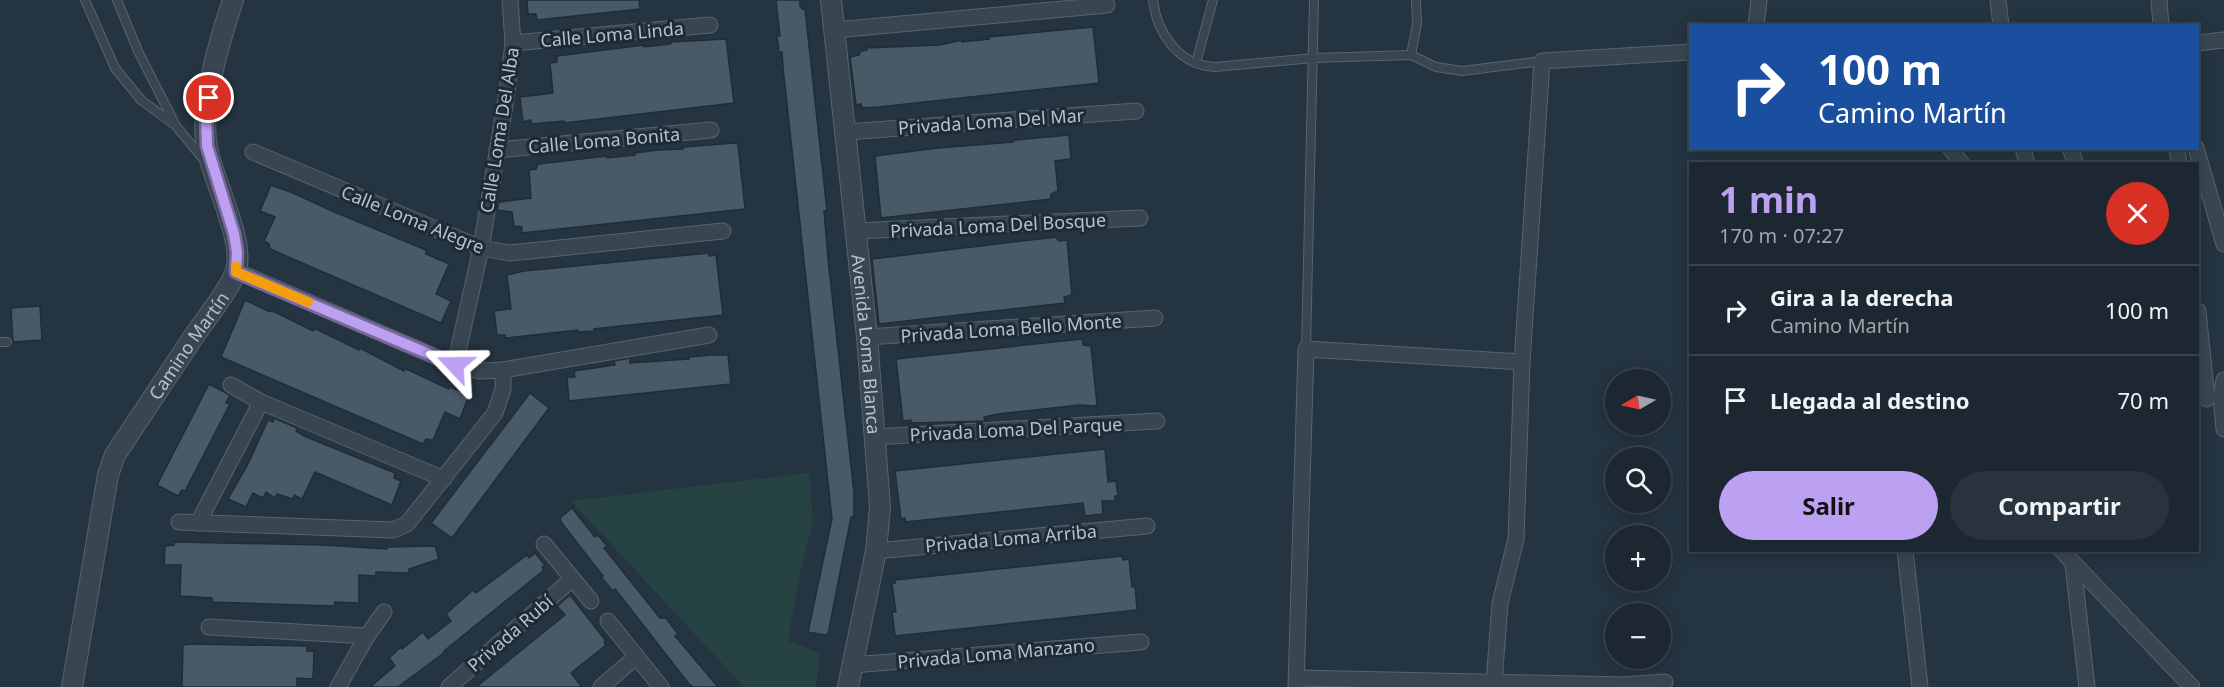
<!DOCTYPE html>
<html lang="es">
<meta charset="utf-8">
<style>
:root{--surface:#1c2731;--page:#29333d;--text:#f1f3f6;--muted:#a0a5ab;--line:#3a444d;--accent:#bca0f2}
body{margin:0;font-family:"Noto Sans",sans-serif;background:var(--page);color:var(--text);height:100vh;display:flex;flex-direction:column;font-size:22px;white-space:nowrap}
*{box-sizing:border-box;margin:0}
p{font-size:20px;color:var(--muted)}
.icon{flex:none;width:33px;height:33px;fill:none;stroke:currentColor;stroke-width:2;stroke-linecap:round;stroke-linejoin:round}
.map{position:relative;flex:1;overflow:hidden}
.drawer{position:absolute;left:1689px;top:162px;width:510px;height:390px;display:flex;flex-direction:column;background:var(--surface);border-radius:0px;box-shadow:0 3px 15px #0003,0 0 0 2px var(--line)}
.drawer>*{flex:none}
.hud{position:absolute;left:1689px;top:24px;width:510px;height:126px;border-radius:0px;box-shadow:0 3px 15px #0003,0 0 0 2px var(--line);background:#1a4fa0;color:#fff;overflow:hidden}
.needle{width:39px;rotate:261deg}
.controls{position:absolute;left:1605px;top:369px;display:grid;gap:12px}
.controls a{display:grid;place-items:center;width:66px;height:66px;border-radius:50%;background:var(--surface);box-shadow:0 3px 15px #0003,0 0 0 2px var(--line);font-size:30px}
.pin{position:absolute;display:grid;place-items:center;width:51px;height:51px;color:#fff;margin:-26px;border:3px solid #fff;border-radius:50%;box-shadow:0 2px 6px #0007}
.me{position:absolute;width:66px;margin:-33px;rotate:293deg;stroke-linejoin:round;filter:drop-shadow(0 0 4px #0008)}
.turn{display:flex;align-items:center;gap:21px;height:126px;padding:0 30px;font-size:27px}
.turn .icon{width:78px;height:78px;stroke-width:2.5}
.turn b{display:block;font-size:42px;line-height:51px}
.round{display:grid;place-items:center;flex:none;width:63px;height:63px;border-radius:32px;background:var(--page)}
.headline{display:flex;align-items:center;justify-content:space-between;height:102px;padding:0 30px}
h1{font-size:36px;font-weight:700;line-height:45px;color:var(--accent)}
.primary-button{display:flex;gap:12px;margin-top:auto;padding:12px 30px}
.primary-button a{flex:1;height:69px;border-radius:36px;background:var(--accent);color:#111;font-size:24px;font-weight:700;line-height:69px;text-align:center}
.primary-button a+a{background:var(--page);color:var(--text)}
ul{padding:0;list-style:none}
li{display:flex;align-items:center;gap:18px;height:90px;padding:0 30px;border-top:2px solid var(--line)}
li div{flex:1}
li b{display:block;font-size:22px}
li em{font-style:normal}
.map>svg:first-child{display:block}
.green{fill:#274242}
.building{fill:#495a67;stroke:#202d38;stroke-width:1.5}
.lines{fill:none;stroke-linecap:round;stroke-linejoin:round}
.service-casing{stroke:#57646e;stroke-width:10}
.minor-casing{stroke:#57646e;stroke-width:17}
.tertiary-casing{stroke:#57646e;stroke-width:22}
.service{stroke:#394651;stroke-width:8}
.minor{stroke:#394651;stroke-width:15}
.tertiary{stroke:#394651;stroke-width:20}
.route-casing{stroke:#7a689d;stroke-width:15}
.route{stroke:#bca0f2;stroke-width:10}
.slow{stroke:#f59e0b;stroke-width:10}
.labels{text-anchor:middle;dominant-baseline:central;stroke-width:6;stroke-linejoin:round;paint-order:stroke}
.street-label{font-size:18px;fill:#b6c1cb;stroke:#1e2b36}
</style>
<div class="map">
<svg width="2224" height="687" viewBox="0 0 2224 687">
<rect width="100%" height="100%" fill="#253441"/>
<polygon class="green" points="809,473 813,522 799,577 788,641 820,653 816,687 744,687 571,501"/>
<g class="building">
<polygon points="527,0 639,0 640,9 537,20 536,14 528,14"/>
<polygon points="776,0 800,0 800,6 801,6 802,9 805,9 827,211 824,211 828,259 854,493 854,517 851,517 828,634 825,635 808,632 832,519 783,67 782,52 779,52 777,36 780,36"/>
<polygon points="1093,27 1099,83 879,107 862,108 861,104 856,105 850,57 859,55 861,51 867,50 866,48 940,45 962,40 962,42 989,39 988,37"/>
<polygon points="726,39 734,103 564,123 564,121 531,124 531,120 523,122 520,97 553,93 550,63 557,62 557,56 644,45 644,47 670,44 672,42"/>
<polygon points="1069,135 1071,159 1055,161 1058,191 1051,194 1051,199 881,218 875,156 938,148 1013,142 1015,140"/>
<polygon points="736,143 738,144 745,209 522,233 522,227 514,226 512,212 497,210 499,202 531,198 529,170 536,169 538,164 607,156 607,158 635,155 635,153 658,150 683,149 683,147"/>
<polygon points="271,185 293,193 332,211 426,250 426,254 449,264 436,294 451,301 441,323 270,249 269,244 264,241 275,217 260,211"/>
<polygon points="1056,237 1059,241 1067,240 1072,295 1064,297 1065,303 879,324 872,259"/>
<polygon points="709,253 709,256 716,255 723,315 594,329 595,331 578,332 578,330 505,338 505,335 497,335 494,311 511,309 507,275 524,271"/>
<polygon points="245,300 268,311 275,312 313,331 316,329 359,350 360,348 404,371 404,368 449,389 450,387 469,395 460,419 445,412 433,440 426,439 423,444 221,357"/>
<polygon points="40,306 42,340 13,342 11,308"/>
<polygon points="1082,339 1083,345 1091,346 1097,404 1095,406 1079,405 998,414 984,417 985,421 911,423 911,420 903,421 896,359"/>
<polygon points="711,355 728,355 731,384 569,401 567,377 575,377 574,371 615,365 614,361 630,358 630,363 689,359 689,357"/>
<polygon points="209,384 230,395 226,403 230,404 185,491 182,490 178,496 157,485"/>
<polygon points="530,393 549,408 452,538 431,523"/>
<polygon points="274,418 297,428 296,431 304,436 395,473 394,478 401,481 392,505 315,472 302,499 294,495 293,499 277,494 275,498 266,492 263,498 253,493 246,507 228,499 248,464 268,420 273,422"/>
<polygon points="1105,449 1108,482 1116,481 1118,496 1115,496 1115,501 1102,501 1103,514 1085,516 1083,503 905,522 905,518 901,519 895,471"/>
<polygon points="572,508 595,537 598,535 607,546 604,548 660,618 666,618 678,634 675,636 718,687 693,687 689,684 615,589 613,591 601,577 603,576 561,522 560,518"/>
<polygon points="174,542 322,545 387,549 387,547 435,546 439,559 409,569 409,573 376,572 376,576 359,575 359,603 335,602 334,606 212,602 212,598 180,596 181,565 164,565 165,546 174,545"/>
<polygon points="535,553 545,565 542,567 544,570 444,651 445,652 398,687 370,687 395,666 389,658 401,647 402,649 423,632 428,639 451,621 446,614 473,590 476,593 527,555 529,558"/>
<polygon points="1122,556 1123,560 1129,559 1132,587 1135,586 1137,610 895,636 892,612 896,612 892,584 895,583 895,580"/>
<polygon points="570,595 606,641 604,642 606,645 571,673 582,687 476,687 565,615 557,606"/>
<polygon points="190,644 307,646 307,651 314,651 313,679 297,678 297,687 182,687 183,645"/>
</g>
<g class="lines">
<g class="service-casing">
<g id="service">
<polyline points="85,0 115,68 141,100 175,125"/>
<polyline points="117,0 138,51 176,126 204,160"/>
<path d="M1153,0C1157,34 1179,65 1215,67L1314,58L1411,55L1436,67L1462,71L1542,61"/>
<polyline points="1411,55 1417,24 1416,0"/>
<polyline points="1196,63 1213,0"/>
<polyline points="0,342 7,342"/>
<polyline points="1306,349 1314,0"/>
</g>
</g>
<g class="minor-casing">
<g id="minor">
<polyline points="1998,0 2001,26"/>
<polyline points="2159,0 2161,26"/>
<polyline points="1756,26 1759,0"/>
<polyline points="835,30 1107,5"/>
<polyline points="513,43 710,25"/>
<polyline points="2198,43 2224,40"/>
<polyline points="846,132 1136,111"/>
<polyline points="1950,148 1962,164"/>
<polyline points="2023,148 2027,164"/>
<polyline points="2070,148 2076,164"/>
<polyline points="2177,148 2179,164"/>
<polyline points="2196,148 2224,244"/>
<polyline points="497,150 711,130"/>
<polyline points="253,152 481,248 509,253 530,251 723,231"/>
<polyline points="856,231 1140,218"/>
<polyline points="2198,311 2207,399"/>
<polyline points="867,337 1155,318"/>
<polyline points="455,365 481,248 506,99 513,43 510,0"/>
<polyline points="503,370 709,335"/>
<polyline points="2224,380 2221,398 2224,429"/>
<polyline points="231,385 261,402 444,479"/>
<polyline points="874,437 1157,421"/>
<polyline points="179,522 393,530 407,524 495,413 503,389 503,370 480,371 455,365 236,271"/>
<polyline points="198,523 261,402"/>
<polyline points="544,544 591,601"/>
<polyline points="1905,550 1920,687"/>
<polyline points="2061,550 2192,687"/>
<polyline points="876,551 1147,526"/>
<polyline points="2073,565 2087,687"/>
<polyline points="608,621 661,687"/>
<polyline points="209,627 367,636"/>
<polyline points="852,665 1141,642"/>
<polyline points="1297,678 1623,685 1665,682"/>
<polyline points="1494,683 1500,603 1516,539 1522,362 1542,61 1690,52"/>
<polyline points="338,687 367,636 384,612"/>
<polyline points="449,687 572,579"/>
<polyline points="601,687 636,657"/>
<polyline points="1296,687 1306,349 1522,362"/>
</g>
</g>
<g class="tertiary-casing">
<g id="tertiary">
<path id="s1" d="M831,0L867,337L880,507L876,551L848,687"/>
<path id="s2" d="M72,687L108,475L115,455C142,414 169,373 196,333C207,318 231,287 236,271C245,240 213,181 207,148C199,107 220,39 233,0"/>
</g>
</g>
<use href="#service" class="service"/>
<use href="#minor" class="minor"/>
<use href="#tertiary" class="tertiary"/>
</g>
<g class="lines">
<g class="route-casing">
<polyline id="route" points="209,98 206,115 207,146 234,234 237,252 236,272 455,365"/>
</g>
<use href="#route" class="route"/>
<polyline class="slow" points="236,266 236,272 308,302"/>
</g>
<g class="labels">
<g class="street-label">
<text transform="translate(612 34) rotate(-5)">Calle Loma Linda</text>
<text transform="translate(991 121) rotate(-4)">Privada Loma Del Mar</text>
<text transform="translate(499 130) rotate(-81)">Calle Loma Del Alba</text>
<text transform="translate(604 140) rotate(-5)">Calle Loma Bonita</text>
<text transform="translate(413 219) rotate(22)">Calle Loma Alegre</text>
<text transform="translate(998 225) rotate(-3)">Privada Loma Del Bosque</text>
<text transform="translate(1011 328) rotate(-4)">Privada Loma Bello Monte</text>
<text stroke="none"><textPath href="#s1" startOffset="346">Avenida Loma Blanca</textPath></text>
<text stroke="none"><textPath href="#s2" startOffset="368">Camino Martín</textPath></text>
<text transform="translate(1016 429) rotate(-3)">Privada Loma Del Parque</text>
<text transform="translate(1011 538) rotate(-5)">Privada Loma Arriba</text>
<text transform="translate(510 633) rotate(-41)">Privada Rubí</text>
<text transform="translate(996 653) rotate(-5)">Privada Loma Manzano</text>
</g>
</g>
</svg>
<div class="controls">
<a><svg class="needle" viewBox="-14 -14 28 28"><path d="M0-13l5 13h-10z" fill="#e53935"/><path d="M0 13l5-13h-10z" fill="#a0a5ab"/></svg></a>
<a><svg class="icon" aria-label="search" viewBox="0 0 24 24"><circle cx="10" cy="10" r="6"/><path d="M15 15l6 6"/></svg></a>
<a>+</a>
<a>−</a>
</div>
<div class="pin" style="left:209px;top:98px;background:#d93025"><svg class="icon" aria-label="arrive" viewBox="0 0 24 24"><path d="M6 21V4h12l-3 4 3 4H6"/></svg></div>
<svg class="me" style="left:455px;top:365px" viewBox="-20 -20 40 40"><path d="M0-17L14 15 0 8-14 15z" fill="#bca0f2" stroke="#fff" stroke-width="4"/></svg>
<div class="hud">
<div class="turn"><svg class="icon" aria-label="right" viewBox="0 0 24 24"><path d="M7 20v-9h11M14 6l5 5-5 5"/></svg><div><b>100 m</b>Camino Martín</div></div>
</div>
<section class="drawer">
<div class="headline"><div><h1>1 min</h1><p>170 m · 07:27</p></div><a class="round" style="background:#d93025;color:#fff"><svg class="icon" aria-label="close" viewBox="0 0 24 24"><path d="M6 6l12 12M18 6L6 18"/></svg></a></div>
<ul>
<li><svg class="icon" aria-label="right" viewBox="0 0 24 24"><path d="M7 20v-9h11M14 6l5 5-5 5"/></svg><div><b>Gira a la derecha</b><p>Camino Martín</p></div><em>100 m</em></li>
<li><svg class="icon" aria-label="arrive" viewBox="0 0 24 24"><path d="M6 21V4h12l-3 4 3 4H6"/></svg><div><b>Llegada al destino</b></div><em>70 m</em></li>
</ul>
<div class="primary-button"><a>Salir</a><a>Compartir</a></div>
</section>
</div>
